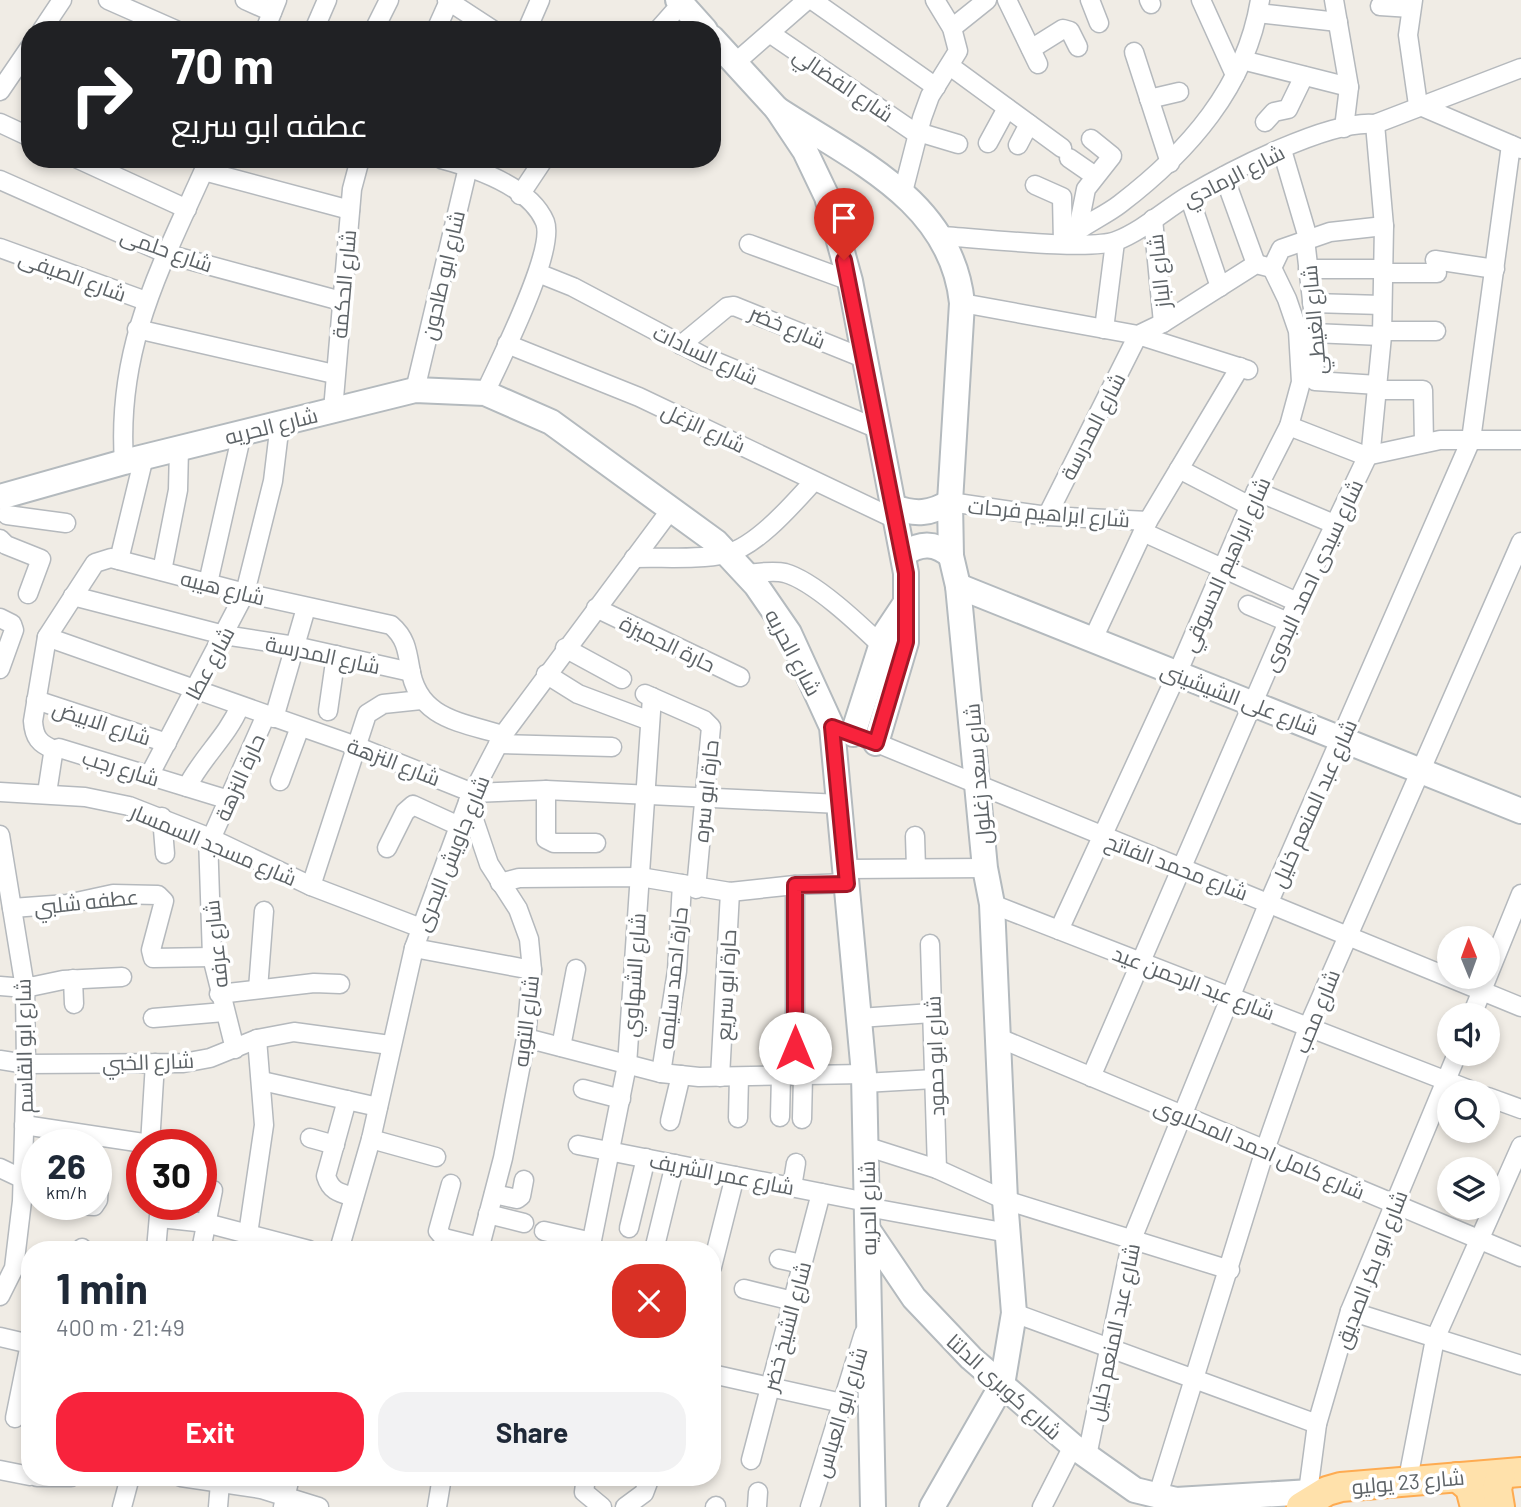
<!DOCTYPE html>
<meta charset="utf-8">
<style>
:root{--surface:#fff;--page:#f2f2f3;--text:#1f2937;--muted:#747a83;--accent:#f8233c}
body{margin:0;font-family:Barlow,Cairo,sans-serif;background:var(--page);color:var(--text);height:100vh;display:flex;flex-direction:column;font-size:26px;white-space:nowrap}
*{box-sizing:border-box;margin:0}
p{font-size:23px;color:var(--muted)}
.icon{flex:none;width:38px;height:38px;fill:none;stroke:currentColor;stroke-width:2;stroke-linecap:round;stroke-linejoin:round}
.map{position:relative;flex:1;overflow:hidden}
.drawer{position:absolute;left:21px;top:1241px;width:700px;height:245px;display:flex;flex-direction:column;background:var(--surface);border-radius:28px;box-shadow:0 4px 10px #0003}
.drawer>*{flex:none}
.guide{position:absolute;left:21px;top:21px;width:700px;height:147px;border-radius:28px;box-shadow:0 4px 10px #0003;background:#202124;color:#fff;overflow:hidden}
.needle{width:46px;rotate:359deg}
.buttons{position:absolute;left:1437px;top:926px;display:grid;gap:14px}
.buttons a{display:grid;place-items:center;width:63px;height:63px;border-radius:50%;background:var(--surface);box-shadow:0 4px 10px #0003;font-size:35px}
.speed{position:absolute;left:21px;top:1129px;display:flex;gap:14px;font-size:35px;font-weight:700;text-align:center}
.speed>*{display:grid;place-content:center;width:91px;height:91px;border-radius:50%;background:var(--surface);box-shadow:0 4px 10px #0003;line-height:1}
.speed small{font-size:18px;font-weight:400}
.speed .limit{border:10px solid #d22;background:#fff;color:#111}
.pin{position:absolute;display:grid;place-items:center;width:60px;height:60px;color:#fff;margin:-72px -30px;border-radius:50% 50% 50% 0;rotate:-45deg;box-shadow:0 0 7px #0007}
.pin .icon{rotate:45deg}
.me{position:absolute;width:77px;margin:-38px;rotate:0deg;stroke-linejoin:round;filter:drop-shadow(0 0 5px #0008)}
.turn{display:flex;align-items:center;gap:24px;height:147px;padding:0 35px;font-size:32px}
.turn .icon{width:91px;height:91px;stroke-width:2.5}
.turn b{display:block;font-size:49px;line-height:60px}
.round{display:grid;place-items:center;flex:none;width:74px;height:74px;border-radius:28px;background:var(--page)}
.summary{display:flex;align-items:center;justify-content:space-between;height:119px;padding:0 35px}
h1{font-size:42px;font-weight:700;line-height:52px}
.button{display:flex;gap:14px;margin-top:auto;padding:14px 35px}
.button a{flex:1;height:80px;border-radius:28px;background:var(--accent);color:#fff;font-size:28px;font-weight:700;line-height:80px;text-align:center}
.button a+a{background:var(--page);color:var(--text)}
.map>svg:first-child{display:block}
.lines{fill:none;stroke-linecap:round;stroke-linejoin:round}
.street-casing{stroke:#b5b9bd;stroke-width:21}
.secondary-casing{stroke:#b4babe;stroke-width:28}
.primary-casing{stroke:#feab51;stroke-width:32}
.street{stroke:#fff;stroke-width:18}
.secondary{stroke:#fff;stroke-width:24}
.primary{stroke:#ffe1ab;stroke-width:28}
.route-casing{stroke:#a11727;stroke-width:18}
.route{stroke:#f8233c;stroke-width:12}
.labels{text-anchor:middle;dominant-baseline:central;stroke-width:7;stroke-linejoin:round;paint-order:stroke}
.street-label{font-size:21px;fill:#5d6367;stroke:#fff}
</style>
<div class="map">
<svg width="1521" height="1507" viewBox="0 0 1521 1507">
<rect width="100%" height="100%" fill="#f0ece5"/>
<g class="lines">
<g class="street-casing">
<g id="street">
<polyline points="108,0 176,30"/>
<polyline points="245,0 272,12"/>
<polyline points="447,0 493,30"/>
<polyline points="812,0 936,87"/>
<polyline points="1007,0 1038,64"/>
<polyline points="1090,0 1099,23"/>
<polyline points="1149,0 1151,4"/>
<polyline points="1201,0 1235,75"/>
<polyline points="1334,0 1349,87 1344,128"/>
<polyline points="1413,0 1408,35 1418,105 1521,149"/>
<polyline points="1380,6 1411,8"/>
<polyline points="1258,13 1338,22"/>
<polyline points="952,28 987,0"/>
<polyline points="42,30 62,0"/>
<polyline points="265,30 277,0"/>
<polyline points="314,30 327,0"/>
<polyline points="374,30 389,0"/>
<polyline points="436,30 449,1"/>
<polyline points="527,30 540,0"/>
<polyline points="658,30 681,4"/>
<polyline points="771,34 917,134"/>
<polyline points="1031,49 1063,29 1070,31 1078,47"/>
<polyline points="1134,52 1170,163"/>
<polyline points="1242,60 1349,87"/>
<polyline points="735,63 807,0"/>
<polyline points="950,66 1062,148"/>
<polyline points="0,91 30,47"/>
<polyline points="1149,99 1179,92"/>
<polyline points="1265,122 1274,112 1288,109 1304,76"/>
<polyline points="0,123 30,137"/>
<polyline points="918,132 958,144"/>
<polyline points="988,143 1007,108"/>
<polyline points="1018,145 1029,124"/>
<polyline points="1282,150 1308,238"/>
<polyline points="1069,158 1095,176"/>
<polyline points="78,159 187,209"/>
<path d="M441,159C475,168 530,186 545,222C556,251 499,362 485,393"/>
<polyline points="204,171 350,210"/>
<polyline points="1224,176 1256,264"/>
<polyline points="0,180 167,254 341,301"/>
<polyline points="1035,185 1062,197 1063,243"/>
<polyline points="903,192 922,118 930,96 958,51 952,28 935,0"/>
<polyline points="520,195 544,159"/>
<polyline points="1189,196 1220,287"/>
<polyline points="1153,219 1163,323"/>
<polyline points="1078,229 1086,189 1112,156 1091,139"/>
<path d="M941,236C976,238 1090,251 1116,241C1142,231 1165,210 1188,196C1228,172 1330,119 1375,124L1521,68"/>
<polyline points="1305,239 1313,309 1315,381 1378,385"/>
<path d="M1063,243C1080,225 1102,218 1120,204C1188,152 1246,87 1260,0"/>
<polyline points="749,244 850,281"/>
<polyline points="0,248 146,301"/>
<polyline points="1435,260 1495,269"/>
<polyline points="1308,269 1383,269"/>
<polyline points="538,273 573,287 705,357 878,429"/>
<polyline points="1383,273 1437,273"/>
<polyline points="962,303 1138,335 1163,323 1256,264 1272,268 1281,249 1330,232 1384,226"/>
<polyline points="1312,303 1382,305"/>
<polyline points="137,329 334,374"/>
<polyline points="1104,329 1115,242"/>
<polyline points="1382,331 1436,331"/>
<polyline points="1313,333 1382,336"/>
<polyline points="507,344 639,397 897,520"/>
<polyline points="681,345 727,307 734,306 863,358"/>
<polyline points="415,390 470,159"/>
<polyline points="1378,390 1423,390 1424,443"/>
<polyline points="333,410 352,189 360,159"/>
<polyline points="1289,426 1366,456 1440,440 1521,440"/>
<path d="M124,462C116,344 163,263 209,159"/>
<polyline points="1179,469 1250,506"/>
<polyline points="1256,491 1334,524"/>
<polyline points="950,502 1047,516 1148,521"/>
<polyline points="7,515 66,523"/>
<polyline points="1047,516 1138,335 1248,370"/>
<polyline points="1143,532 1297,602"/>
<polyline points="0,539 6,545 41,559 28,594"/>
<path d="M634,558C661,557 700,560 726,554C757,546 792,505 813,482"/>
<polyline points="119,560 144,457"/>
<polyline points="162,571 178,490 179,448"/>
<path d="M746,574C758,573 773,570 785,573C814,581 859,624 881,645"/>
<polyline points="208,583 242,433"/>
<polyline points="73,596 224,635 295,646 411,672"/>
<polyline points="1248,605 1288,622"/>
<polyline points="596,608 740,677"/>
<polyline points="0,618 12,624 14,630 0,669"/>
<polyline points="47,637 356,746 473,793 546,790 840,804"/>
<polyline points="1093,639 1148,521 1240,367"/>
<polyline points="565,648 622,679"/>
<polyline points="546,674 578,694 650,721"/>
<polyline points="645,694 704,720 711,727 696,889"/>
<polyline points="36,700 167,743"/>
<polyline points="328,711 336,655"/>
<polyline points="274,718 306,608"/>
<polyline points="867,739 1521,1007"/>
<polyline points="498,744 612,747"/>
<path d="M55,750C39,744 34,737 33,721L47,637L95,563L111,558L245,593L391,625C405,637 407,649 410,667C417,719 461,722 503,735"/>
<polyline points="149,776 245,593 273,481 280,423"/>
<polyline points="280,781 300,727"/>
<path d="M187,787C202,757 227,737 240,706"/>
<polyline points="546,790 546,839 554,843 596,843"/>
<polyline points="0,792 85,797 129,806 208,837 311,886 421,928"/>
<polyline points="47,793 53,754 59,748 229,800"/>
<polyline points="468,802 489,864 518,909 529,939 532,970 526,1038 503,1158 479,1250"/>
<polyline points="162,817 165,854"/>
<polyline points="0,835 25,988 26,1064 22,1201 14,1268 0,1296"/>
<polyline points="915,836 916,868"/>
<polyline points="208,837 212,957 235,1049"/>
<polyline points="211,839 266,715"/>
<polyline points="387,848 405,812 413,805 459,826"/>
<polyline points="846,869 985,868"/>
<polyline points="500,883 519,878 640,877 730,892 795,885 847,883"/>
<polyline points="311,886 367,714 383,704 421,700"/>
<polyline points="992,904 1475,1092"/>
<polyline points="12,908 67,904 113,894 158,895 164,901 151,950 153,958 212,957"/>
<polyline points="1059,930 1177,674 1256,491 1289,426 1301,382 1298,331 1287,299 1272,268"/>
<polyline points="930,944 937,1169"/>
<polyline points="414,948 532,970"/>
<polyline points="73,979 74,1004"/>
<polyline points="0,986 25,988 63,980 122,977"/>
<polyline points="258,989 264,911"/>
<polyline points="219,994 314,983 340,984"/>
<polyline points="1472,1015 1521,894"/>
<polyline points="153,1018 224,1012"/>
<polyline points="859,1018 932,1013"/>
<polyline points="526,1038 661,1073 699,1077 864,1074"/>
<polyline points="999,1038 1521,1257"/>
<polyline points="561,1047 576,969"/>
<polyline points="0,1060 26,1064 183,1063 210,1058 257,1039 294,1032 390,1045"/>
<polyline points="661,1073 677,971 682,884"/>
<polyline points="795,1076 795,885"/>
<polyline points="720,1077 730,892"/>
<polyline points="1091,1077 1288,622 1371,449 1382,336 1384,226 1375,124"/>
<polyline points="262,1081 378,1107"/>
<polyline points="864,1083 934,1079"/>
<polyline points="583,1089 621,1099"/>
<polyline points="1488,1097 1521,1109"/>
<path d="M347,1100L326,1176C331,1192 340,1193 354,1197"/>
<polyline points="780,1117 781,1076"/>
<polyline points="738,1118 739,1077"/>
<polyline points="802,1119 803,1076"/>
<polyline points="670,1121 681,1075"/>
<polyline points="24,1125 150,1144"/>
<polyline points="310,1138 335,1145"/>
<polyline points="371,1139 436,1157"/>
<polyline points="150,1144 155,1063"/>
<polyline points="578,1145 867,1202"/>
<polyline points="865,1146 937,1169 1005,1200 1230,1270"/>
<polyline points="0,1168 23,1179"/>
<polyline points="451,1184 438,1231 444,1238 480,1247"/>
<polyline points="792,1187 796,1163"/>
<polyline points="494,1194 517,1199 521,1196 524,1180"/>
<polyline points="61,1204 94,1206 98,1200 99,1184"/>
<polyline points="867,1207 1008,1233"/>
<polyline points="488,1214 524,1223"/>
<polyline points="160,1218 206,1223 309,1250"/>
<polyline points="629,1228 646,1158"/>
<polyline points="544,1231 592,1242"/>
<polyline points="248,1234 264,1125 257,1039"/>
<polyline points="81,1250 82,1248"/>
<polyline points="156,1250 160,1204"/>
<polyline points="201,1250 213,1190"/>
<polyline points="339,1250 371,1139 414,948 468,802 503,735 672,508"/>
<polyline points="590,1250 627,1065 652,697"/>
<polyline points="654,1250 675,1164"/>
<polyline points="779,1259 802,1264"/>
<polyline points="712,1267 735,1176"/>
<polyline points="744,1289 793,1301"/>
<polyline points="1350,1311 1521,1365"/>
<polyline points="1014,1313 1317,1424"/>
<polyline points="0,1337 30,1344"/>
<polyline points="712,1374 842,1403"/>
<polyline points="15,1418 30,1344"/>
<polyline points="1087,1456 1132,1239 1269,902 1471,440 1511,145"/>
<polyline points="751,1460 821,1193"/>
<polyline points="0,1470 30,1476"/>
<polyline points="37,1477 71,1477"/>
<polyline points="181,1477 261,1489 319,1507"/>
<polyline points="586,1477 584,1492 602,1507"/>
<polyline points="1407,1484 1435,1339 1521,1146"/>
<polyline points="1308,1492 1317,1424 1350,1311 1457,1054"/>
<polyline points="1157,1498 1265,1150 1308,1027 1521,542"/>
<polyline points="122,1507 130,1477"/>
<polyline points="218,1507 220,1483"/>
<polyline points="283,1507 290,1477"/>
<polyline points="437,1507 442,1477"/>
<polyline points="625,1507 644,1493 650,1477"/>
<polyline points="715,1507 716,1506"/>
<polyline points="757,1507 758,1492"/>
<polyline points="810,1507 864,1333"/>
<polyline points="1042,1507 1073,1446"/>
</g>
</g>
<g class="secondary-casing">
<g id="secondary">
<polyline points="678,0 705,30"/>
<polyline points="712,38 777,109 805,151 827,197 850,281 906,573 906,642 876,743"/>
<path d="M777,109C853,159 952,201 962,303L950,502L951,556L958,586L985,868L992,904L1005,1200L1014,1313L1002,1385L932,1507"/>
<polyline points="0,497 124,462 415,390 485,393 551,422 716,542 756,585 789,633 832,727 864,1074 873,1507"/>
<path d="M894,507C915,515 931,514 950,502"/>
<path d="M904,554C921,542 936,543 951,556"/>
<polyline points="958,586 1521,811"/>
<polyline points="853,734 885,634 905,604"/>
<polyline points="868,1230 914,1298 971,1358 1073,1446 1135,1490 1176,1500 1327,1491"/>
</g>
</g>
<g class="primary-casing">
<g id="primary">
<polyline points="1457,1477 1470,1488 1475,1507"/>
<polyline points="1301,1507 1327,1491 1341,1487 1521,1472"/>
<polyline points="1500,1507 1497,1489 1501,1474"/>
</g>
</g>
<use href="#street" class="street"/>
<use href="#secondary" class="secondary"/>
<use href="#primary" class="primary"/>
</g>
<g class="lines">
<g class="route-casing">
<polyline id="route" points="795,1048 795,885 847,884 832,727 876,743 906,642 906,573 844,260"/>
</g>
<use href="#route" class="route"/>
</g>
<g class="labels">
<g class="street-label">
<text transform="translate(844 84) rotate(34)">شارع الفضالي</text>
<text transform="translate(1233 175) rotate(-27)">شارع الرمادي</text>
<text transform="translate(167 249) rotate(19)">شارع حلمى</text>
<text transform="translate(1158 271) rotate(-96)">شارع الباز</text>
<text transform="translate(73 275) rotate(20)">شارع الصيفى</text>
<text transform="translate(442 275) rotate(-77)">شارع ابو طاحون</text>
<text transform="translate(343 284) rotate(-85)">شارع الحكمة</text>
<text transform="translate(1313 320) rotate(-95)">شارع الغيطي</text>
<text transform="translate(788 326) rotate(23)">شارع خضر</text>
<text transform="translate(706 354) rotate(25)">شارع السادات</text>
<text transform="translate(271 425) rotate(-14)">شارع الحريه</text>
<text transform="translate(1092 426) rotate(-63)">شارع المدرسة</text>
<text transform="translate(704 427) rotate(25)">شارع الزغل</text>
<text transform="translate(1049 512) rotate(5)">شارع ابراهيم فرحات</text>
<text transform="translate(1225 564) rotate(-66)">شارع ابراهيم الدسوقي</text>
<text transform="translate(1312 575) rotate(-65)">شارع سيدى احمد البدوى</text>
<text transform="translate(223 587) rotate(14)">شارع هيبه</text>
<text transform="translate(668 643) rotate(26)">حارة الجميزة</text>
<text transform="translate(794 652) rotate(62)">شارع الحريه</text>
<text transform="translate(323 654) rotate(12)">شارع المدرسة</text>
<text transform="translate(209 663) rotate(-62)">شارع عطا</text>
<text transform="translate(1240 698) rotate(21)">شارع على الشيشينى</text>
<text transform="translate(102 722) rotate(18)">شارع الابيض</text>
<text transform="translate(394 761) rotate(21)">شارع النزهة</text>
<text transform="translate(121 767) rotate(17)">شارع رجب</text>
<text transform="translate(977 774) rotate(-95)">شارع سعد زغلول</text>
<text transform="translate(239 777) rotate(-66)">حارة النزهة</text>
<text transform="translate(705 791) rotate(-84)">حارة ابو سره</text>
<text transform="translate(1313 803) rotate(-66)">شارع عبد المنعم خليل</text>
<text transform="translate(214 844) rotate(23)">شارع مسجد السمسار</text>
<text transform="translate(451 853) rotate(-68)">شارع جاويش البحرى</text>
<text transform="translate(1177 866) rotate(21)">شارع محمد الفاتح</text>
<text transform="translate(86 901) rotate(-6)">عطفه شلبي</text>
<text transform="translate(215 944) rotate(-96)">شارع عرفه</text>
<text transform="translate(633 975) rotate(-86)">شارع الشهاوي</text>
<text transform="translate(672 978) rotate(-84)">حارة احمد سليمه</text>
<text transform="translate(1194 982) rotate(21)">شارع عبد الرحمن عيد</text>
<text transform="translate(725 985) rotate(-87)">حارة ابو سريع</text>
<text transform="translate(1316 1011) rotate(-68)">شارع محب</text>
<text transform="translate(525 1021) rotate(-83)">شارع التوبه</text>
<text transform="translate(23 1046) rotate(-91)">شارع ابو القاسم</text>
<text transform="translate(934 1056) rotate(-92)">شارع ابو حمود</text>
<text transform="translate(148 1061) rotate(-2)">شارع الخبي</text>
<text transform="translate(1260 1148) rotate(23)">شارع كامل احمد المحلاوى</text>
<text transform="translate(722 1173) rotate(11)">شارع عمر الشريف</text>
<text transform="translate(867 1208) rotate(-91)">شارع الحريه</text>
<text transform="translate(1370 1269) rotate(-69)">شارع ابو بكر الصديق</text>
<text transform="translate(786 1326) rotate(-75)">شارع الشيخ خضر</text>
<text transform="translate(1113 1332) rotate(-78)">شارع عبد المنعم خليل</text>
<text transform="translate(1005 1386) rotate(42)">شارع كوبرى الدلتا</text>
<text transform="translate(840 1412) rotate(-73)">شارع ابو العباس</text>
<text transform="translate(1408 1481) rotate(-5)">شارع 23 يوليو</text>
</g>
</g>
</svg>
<div class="buttons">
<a><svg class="needle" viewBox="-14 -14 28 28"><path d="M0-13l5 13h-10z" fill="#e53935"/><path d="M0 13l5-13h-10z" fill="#747a83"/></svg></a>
<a><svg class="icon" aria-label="sound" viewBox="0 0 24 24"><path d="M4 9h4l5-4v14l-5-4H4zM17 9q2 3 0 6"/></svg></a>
<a><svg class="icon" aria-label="search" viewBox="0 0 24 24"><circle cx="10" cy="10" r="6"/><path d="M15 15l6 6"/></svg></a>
<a><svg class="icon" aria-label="layers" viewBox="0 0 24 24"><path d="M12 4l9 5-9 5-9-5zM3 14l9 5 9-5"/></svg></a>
</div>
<div class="speed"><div>26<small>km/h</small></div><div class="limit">30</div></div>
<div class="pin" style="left:844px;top:260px;background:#d93025"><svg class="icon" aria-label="arrive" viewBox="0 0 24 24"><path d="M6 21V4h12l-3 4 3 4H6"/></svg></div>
<svg class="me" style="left:795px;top:1048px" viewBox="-20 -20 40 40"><circle r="19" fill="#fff"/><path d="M0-13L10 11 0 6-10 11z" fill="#f8233c"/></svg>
<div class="guide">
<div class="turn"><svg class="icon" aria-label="right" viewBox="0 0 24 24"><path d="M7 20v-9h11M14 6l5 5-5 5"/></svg><div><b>70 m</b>عطفه ابو سريع</div></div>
</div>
<section class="drawer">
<div class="summary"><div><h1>1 min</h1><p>400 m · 21:49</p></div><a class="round" style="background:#d93025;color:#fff"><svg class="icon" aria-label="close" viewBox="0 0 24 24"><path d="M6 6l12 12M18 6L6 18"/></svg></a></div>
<div class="button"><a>Exit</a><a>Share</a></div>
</section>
</div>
